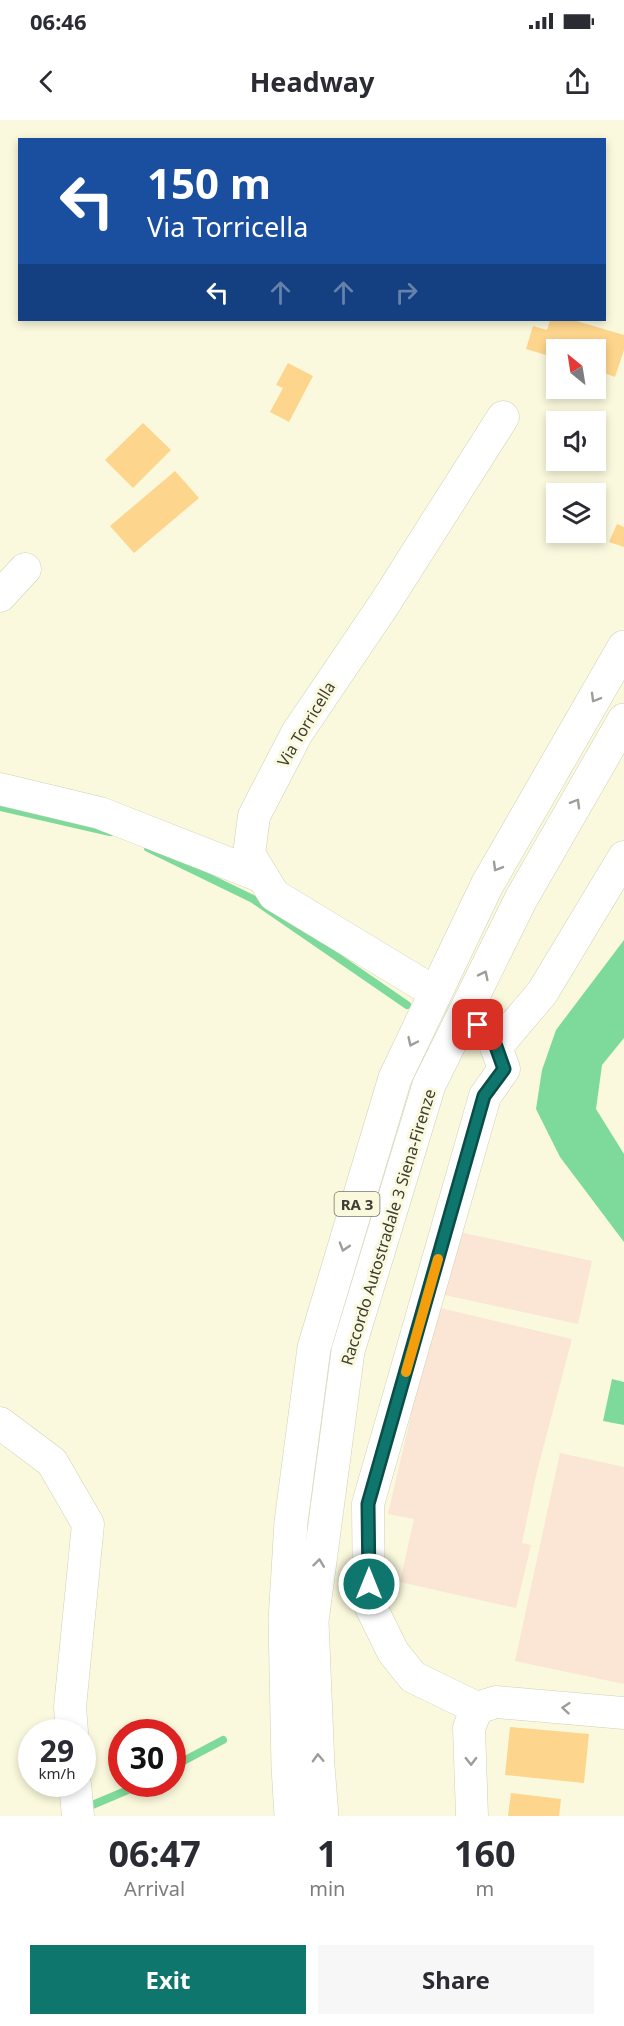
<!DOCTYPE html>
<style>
:root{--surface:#fff;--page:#f7f7f7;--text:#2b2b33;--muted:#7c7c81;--accent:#0f766e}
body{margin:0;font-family:"Noto Sans",sans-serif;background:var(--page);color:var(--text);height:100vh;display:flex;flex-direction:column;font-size:22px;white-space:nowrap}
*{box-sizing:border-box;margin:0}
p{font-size:20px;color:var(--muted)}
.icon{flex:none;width:33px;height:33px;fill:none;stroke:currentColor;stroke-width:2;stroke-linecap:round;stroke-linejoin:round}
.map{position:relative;height:1696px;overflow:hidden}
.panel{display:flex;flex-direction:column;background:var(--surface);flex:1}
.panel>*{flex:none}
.hud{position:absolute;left:18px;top:18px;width:588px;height:183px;border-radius:0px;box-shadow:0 3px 9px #0003;background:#1a4fa0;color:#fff;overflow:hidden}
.needle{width:39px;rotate:330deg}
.controls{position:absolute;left:546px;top:219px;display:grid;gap:12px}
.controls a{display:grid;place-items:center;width:60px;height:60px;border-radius:0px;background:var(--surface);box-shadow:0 3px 9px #0003;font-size:30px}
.speed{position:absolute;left:18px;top:1599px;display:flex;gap:12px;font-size:30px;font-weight:700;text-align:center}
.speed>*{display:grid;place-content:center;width:78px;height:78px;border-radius:50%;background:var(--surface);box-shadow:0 3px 9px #0003;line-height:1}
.speed small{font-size:15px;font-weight:400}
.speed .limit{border:9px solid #d22;background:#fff;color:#111}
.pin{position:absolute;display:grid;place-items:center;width:51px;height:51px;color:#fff;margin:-26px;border-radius:12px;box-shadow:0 3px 9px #0006}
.me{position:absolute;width:66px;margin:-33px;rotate:0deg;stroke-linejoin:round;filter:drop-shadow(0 0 4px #0008)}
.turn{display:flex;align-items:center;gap:21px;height:126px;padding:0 30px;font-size:27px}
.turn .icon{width:78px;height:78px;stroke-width:2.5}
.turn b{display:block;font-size:42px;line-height:51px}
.lanes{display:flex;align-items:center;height:57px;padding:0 30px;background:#0003;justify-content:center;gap:30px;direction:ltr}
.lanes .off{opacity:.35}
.eta{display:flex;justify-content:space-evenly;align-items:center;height:102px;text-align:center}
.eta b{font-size:36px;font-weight:700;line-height:42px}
.button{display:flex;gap:12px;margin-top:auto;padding:12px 30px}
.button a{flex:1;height:69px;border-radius:0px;background:var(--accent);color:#fff;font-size:24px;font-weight:700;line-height:69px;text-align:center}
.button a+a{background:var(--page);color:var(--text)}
.status{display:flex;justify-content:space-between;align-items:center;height:42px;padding:0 30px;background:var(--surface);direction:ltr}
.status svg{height:16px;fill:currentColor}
header{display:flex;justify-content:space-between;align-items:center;height:78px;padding:0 30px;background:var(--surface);font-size:27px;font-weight:700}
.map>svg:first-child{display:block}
.green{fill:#fbe5d5}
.water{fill:#7eda9a}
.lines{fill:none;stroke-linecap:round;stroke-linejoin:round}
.stream{stroke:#7eda9a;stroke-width:8}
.building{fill:#fed58c}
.minor-casing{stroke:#d1d0b5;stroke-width:33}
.highway-casing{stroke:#d1d0b5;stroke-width:34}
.minor{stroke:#fff;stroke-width:32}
.highway{stroke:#fff;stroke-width:33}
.oneway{stroke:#9e9e99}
.route-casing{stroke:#0a4d48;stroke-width:15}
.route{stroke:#0f766e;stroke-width:10}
.slow{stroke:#f59e0b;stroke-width:10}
.labels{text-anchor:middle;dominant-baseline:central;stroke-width:6;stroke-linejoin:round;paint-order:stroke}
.shield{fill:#faf9dd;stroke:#767566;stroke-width:1.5}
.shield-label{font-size:15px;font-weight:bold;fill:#3e3d33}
.street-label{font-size:16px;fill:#3e3d33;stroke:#faf9dd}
</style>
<div class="status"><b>06:46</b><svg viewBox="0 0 49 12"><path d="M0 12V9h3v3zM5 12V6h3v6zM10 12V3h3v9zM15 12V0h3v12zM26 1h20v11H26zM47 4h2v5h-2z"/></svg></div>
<header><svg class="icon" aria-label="back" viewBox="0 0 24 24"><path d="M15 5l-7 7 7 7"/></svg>Headway<svg class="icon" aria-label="share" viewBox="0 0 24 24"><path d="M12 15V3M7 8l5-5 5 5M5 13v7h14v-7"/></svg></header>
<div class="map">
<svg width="624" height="1696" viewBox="0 0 624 1696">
<rect width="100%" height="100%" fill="#faf9dd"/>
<g class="green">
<polygon points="455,1111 592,1141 578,1204 440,1174"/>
<polygon points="436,1187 572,1219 537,1351 522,1423 531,1425 516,1488 400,1462 414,1399 388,1394"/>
<polygon points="560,1333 624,1347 624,1564 515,1541"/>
</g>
<g class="water">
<polygon points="624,820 624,918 602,945 596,989 624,1034 624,1122 560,1037 536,989 542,950 556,910"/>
<polygon points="612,1259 624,1262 624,1305 603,1301"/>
</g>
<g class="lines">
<g class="stream">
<polyline points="0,687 110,712"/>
<polyline points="148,728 253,779 407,885"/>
<polyline points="172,1647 223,1620"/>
<polyline points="90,1686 142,1664"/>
</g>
</g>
<g class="building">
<polygon points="550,200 573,200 624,215 624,230 615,257 596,250 596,230 556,230 556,238 526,229 533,206 547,210"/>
<polygon points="288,243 313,256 289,302 270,292 283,268 276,265"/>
<polygon points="143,303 171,330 133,368 105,340"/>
<polygon points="175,351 199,378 134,433 110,406"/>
<polygon points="617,404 624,407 624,427 609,422"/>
<polygon points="510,1607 589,1614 584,1663 505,1655"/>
<polygon points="511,1673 561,1679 559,1696 508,1696"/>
</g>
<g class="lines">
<g class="minor-casing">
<g id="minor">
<polyline points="0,476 25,449"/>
<polyline points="0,669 100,693 263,757"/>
<polyline points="421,864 274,775 249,734 254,696 297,613 385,483 503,297"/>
<polyline points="496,927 542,873 624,737"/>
<polyline points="0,1303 52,1342 88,1404 70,1587 72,1612"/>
<polyline points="477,1588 413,1557 393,1532 369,1483 368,1384 485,976 504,949 493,918 478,905"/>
<polyline points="477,1588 496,1582 624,1593"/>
<polyline points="75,1664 78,1696"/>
<polyline points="472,1696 469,1608 477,1588"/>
</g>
</g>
<g class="highway-casing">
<g id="highway">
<polyline points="291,1696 288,1647 285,1501 291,1402 314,1228 395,958 487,765 624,527"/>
<polyline points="322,1696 318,1646 312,1501 348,1231 429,965 521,779 624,600"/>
</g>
</g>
<use href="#minor" class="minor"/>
<use href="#highway" class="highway"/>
</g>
<defs><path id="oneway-chevron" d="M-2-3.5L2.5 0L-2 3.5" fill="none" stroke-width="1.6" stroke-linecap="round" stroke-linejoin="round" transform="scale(1.5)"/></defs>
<g class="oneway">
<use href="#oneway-chevron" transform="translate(595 578) rotate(120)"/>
<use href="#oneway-chevron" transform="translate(576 683) rotate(-60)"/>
<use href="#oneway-chevron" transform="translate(497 747) rotate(120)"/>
<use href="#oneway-chevron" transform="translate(484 855) rotate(-64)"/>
<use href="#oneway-chevron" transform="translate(412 922) rotate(115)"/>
<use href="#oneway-chevron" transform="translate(344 1127) rotate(107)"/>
<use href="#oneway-chevron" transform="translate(319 1443) rotate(-83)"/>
<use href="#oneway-chevron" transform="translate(566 1588) rotate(-175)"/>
<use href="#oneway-chevron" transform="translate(318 1638) rotate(-92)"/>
<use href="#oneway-chevron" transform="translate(471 1641) rotate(89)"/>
</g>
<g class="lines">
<g class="route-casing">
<polyline id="route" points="369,1464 368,1384 484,976 504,949 493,918 478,905"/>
</g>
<use href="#route" class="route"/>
<polyline class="slow" points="406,1252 438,1139"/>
</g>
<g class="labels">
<rect class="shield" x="334.5" y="1072" width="45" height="24" rx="4.5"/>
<g class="shield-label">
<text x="357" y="1084">RA 3</text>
</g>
<g class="street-label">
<text transform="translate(306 604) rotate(-59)">Via Torricella</text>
<text transform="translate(388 1107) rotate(-73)">Raccordo Autostradale 3 Siena-Firenze</text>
</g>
</g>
</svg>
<div class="controls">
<a><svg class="needle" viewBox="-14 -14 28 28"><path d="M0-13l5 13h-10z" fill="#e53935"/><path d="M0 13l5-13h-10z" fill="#7c7c81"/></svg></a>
<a><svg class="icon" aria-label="sound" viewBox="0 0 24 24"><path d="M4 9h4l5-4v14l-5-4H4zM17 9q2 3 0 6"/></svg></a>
<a><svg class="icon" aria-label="layers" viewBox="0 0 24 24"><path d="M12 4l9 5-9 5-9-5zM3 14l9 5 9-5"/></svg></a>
</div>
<div class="speed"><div>29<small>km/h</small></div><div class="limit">30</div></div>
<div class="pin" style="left:478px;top:905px;background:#d93025"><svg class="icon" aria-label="arrive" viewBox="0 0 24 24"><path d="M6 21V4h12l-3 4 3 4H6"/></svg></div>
<svg class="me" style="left:369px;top:1464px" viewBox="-20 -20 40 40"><circle r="17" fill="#0f766e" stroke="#fff" stroke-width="3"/><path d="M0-11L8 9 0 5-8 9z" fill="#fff"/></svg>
<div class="hud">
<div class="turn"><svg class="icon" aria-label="left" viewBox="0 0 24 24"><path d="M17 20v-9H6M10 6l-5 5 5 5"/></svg><div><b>150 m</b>Via Torricella</div></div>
<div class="lanes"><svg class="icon" aria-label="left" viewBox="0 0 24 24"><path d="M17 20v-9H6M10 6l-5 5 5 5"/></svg><svg class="icon off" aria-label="ahead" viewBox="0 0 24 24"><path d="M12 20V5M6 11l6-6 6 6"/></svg><svg class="icon off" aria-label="ahead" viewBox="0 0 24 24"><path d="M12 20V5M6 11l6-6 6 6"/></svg><svg class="icon off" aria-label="right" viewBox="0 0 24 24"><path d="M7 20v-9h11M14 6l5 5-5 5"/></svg></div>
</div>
</div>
<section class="panel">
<div class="eta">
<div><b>06:47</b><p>Arrival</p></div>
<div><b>1</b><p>min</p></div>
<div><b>160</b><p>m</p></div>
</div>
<div class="button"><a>Exit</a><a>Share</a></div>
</section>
